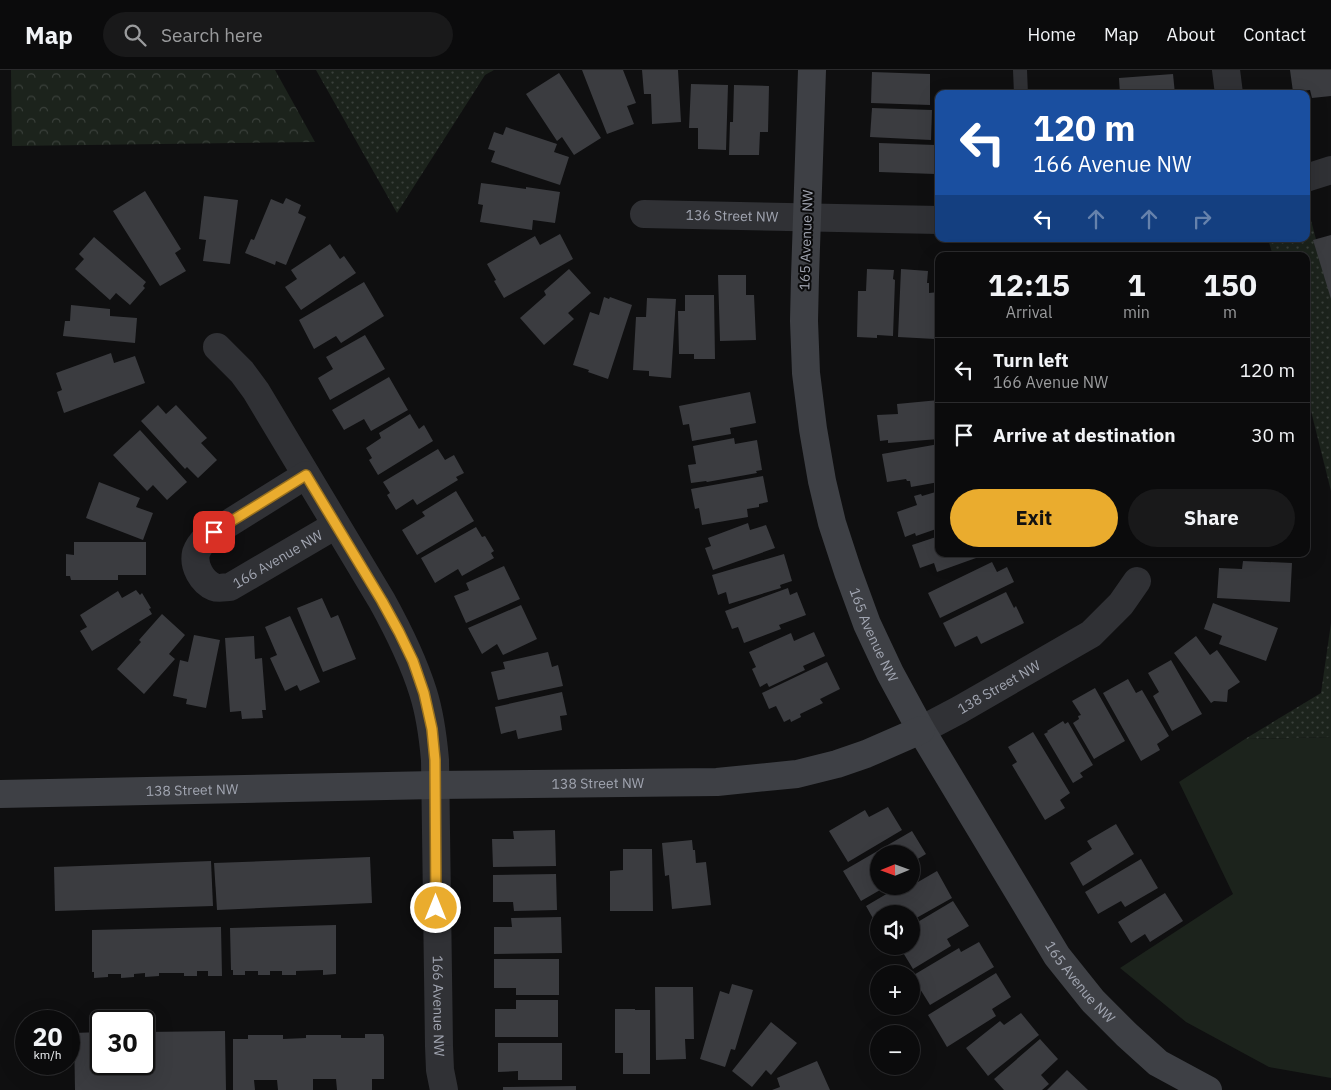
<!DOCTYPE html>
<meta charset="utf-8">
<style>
:root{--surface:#0b0b0c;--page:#19191a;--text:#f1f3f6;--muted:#9a9b9d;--line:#2b2b2d;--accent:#eaac2e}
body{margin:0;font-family:"IBM Plex Sans",sans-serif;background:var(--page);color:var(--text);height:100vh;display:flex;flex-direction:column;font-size:19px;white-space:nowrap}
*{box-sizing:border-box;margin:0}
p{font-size:16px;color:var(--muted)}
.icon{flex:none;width:28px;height:28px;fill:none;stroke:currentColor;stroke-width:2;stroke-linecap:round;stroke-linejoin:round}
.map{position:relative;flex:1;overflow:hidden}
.details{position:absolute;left:935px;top:182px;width:375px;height:305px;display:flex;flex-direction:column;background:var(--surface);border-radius:10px;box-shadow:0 5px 20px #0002,0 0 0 1px var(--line)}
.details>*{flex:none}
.top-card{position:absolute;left:935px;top:20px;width:375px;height:152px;border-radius:10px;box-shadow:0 5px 20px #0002,0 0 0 1px var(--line);background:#1a4fa0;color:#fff;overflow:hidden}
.needle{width:32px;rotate:269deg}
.fabs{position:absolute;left:870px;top:775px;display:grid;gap:10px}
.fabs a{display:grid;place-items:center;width:50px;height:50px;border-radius:50%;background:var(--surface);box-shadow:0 5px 20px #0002,0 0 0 1px var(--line);font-size:25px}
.speed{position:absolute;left:15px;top:940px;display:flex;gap:10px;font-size:25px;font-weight:700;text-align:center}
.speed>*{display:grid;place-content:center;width:65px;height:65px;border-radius:50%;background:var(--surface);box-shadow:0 5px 20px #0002,0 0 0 1px var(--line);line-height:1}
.speed small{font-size:12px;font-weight:400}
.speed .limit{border:2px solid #111;border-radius:8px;background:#fff;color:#111}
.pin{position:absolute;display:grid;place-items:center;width:42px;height:42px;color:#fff;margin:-21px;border-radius:10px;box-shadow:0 2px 8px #0006}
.me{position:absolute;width:55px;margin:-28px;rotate:0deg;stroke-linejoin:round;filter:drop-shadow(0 0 4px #0008)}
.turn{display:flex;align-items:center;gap:18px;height:105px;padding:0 15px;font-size:22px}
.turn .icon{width:65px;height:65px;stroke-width:2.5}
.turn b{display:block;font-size:35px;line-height:42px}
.lanes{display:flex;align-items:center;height:48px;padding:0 15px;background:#0003;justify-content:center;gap:25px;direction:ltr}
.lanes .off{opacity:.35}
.eta{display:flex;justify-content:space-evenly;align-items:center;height:85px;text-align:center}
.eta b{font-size:30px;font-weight:700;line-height:35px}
.action{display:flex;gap:10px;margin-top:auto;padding:10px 15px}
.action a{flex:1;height:58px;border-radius:30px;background:var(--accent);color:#111;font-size:20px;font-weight:700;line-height:58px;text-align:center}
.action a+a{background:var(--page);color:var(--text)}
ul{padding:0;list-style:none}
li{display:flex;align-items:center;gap:15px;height:65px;padding:0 15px;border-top:1px solid var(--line)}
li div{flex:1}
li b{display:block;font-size:19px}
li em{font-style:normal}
header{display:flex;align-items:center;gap:30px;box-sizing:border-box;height:70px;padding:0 25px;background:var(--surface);border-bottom:1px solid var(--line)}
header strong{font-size:24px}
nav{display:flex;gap:28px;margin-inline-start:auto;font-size:18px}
.search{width:350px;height:45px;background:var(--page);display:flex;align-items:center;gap:12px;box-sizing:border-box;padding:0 18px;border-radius:28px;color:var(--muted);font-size:19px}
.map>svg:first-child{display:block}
.grass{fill:#1c231c}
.forest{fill:url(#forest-crowns)}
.park{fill:url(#park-dots)}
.building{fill:#3b3c40}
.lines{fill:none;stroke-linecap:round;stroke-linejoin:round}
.lane{stroke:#303135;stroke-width:14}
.street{stroke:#303135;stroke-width:28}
.secondary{stroke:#3e4045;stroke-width:28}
.route-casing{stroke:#98701e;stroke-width:12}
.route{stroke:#eaac2e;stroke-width:9}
.labels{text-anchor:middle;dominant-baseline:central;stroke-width:4;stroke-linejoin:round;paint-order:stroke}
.street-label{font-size:14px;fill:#a1a5b1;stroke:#0a0a0b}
</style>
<header>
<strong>Map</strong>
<div class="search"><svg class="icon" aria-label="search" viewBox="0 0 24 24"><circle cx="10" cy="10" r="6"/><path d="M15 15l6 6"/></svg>Search here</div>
<nav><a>Home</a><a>Map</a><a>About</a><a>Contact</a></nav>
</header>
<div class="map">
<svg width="1331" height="1020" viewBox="0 0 1331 1020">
<defs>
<pattern id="forest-crowns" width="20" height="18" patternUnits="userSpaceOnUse" patternTransform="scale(1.25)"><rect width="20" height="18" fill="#1c231c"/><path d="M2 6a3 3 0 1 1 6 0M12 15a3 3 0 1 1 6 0" fill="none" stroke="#3a403b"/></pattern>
<pattern id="park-dots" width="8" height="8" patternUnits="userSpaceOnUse" patternTransform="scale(1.25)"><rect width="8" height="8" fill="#1c231c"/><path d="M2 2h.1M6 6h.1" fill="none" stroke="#3a403b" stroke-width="1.8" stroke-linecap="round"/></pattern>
</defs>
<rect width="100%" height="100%" fill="#0f0f10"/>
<polygon class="grass" points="1331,667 1331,1008 1269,997 1186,952 1120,898 1233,824 1179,712 1245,669"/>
<polygon class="forest" points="11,0 275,0 315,72 12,76"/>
<g class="park">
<polygon points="316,0 494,0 485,5 397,143"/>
<polygon points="1306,131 1331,227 1331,421 1306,321 1306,186 1273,186 1268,169 1306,169"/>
<polygon points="1331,553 1331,667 1245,669 1321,623"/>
</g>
<g class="building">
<polygon points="582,0 623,0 636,33 627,36 634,54 607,64"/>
<polygon points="642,0 678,0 681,52 652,54 651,24 644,24"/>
<polygon points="1290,0 1331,0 1331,26 1312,28 1310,20 1293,22"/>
<polygon points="872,2 930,4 930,35 871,33"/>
<polygon points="559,3 601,68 574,85 562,67 557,71 526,24"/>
<polygon points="1173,4 1175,24 1120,24 1119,8"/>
<polygon points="691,14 728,15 726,80 698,79 698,58 689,58"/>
<polygon points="734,15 769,16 768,62 760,62 759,85 729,85 730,52 733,52"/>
<polygon points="872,38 932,40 931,70 870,67"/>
<polygon points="506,57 557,74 554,82 569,87 560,115 491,92 495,81 488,79 494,62 503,65"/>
<polygon points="879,73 935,75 935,104 879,102"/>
<polygon points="481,113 526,119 526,117 560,122 555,153 533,150 532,160 480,152 483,135 478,134"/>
<polygon points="145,121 181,179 175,183 186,201 160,216 113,141"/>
<polygon points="204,126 238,130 230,194 203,191 206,170 199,169"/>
<polygon points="286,128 301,135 298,143 306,147 286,195 276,191 275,195 245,183 251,169 254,170 271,129 283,134"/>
<polygon points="560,164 573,189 504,228 494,211 496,210 487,194 535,166 540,175"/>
<polygon points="1331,165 1331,229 1313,170"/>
<polygon points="94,167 146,212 143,216 145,218 130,235 116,223 110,230 75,199 84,189 79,184"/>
<polygon points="330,174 340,189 344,186 356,203 301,240 285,217 297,209 291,200"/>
<polygon points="569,199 591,223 568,243 574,249 544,275 520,248 546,225 544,221"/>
<polygon points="867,199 894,200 893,209 895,210 893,266 877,265 877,268 857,267 858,221 866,221"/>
<polygon points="901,199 928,201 927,213 929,213 929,223 939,222 939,233 936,232 935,269 898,267"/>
<polygon points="718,205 746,205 746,225 754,225 756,270 720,271"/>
<polygon points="364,212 384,246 341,273 336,266 314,279 299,250"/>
<polygon points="685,225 714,225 715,289 694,289 694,284 679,284 678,241 685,241"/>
<polygon points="604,227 609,229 610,227 632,235 608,309 588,302 589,300 573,295 590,242 599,245"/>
<polygon points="647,228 676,229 671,308 649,306 649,301 633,300 636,247 646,247"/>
<polygon points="71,235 110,239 110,246 137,248 135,273 63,266 65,251 70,251"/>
<polygon points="365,265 385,299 330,330 318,308 333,299 326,287"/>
<polygon points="111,283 114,293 135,286 145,313 64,343 57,322 62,320 56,303"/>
<polygon points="389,307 408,340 371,361 364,349 344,360 332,340"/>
<polygon points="750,322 756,353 730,358 731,364 692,371 689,354 683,355 679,336"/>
<polygon points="939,330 939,369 888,373 888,370 880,371 877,345 898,344 897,334"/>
<polygon points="158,335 166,344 176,335 207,368 201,373 217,390 198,408 187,397 185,399 141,351"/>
<polygon points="410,344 419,359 424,355 433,371 378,405 369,390 372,388 366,378 381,368 379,363"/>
<polygon points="140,360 187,412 167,430 153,415 147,421 113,385"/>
<polygon points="734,368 735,374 757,370 762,400 756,401 757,403 707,412 706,411 691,413 688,395 696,394 693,376"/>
<polygon points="939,374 939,412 911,417 910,411 907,411 906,409 887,412 882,384"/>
<polygon points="438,379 445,390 454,385 464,403 456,407 458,410 417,435 413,429 396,440 387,425 390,423 383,412"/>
<polygon points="763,406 768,432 759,434 759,437 747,439 748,447 702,455 699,438 695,439 691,419"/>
<polygon points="99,412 140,428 136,437 153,443 143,470 86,448"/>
<polygon points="456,421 474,451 417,485 402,460 425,446 422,442"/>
<polygon points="939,421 939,458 916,466 915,463 905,467 897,442 917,435 914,426 921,424 922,426"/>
<polygon points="748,453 750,460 766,455 775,478 713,500 705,478 711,476 708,468"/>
<polygon points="476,457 482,467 485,466 494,481 491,483 494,488 462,506 458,499 435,513 421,488"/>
<polygon points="939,466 939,484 974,484 976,488 937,502 934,493 920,498 912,475"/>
<polygon points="74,472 146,472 146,505 118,505 118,510 71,510 70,506 66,506 66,484 74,485"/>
<polygon points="784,484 792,511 780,515 781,518 729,534 726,522 718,525 712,505"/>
<polygon points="1243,491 1292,493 1290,532 1217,528 1219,498 1242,499"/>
<polygon points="992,492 997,502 1007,497 1014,512 940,548 928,523"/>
<polygon points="504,496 520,529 466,553 454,526 469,520 466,513"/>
<polygon points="788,518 790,525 797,522 806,545 779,555 781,559 744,573 738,557 732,559 725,541"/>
<polygon points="136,520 140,525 142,523 151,538 149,539 152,544 92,581 80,561 87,557 80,545 118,521 122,528"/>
<polygon points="1006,522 1014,538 1016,536 1024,553 981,574 977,566 955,577 943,553"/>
<polygon points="322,528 331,548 338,545 356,589 323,602 297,538"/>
<polygon points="1213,533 1278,558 1266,591 1219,574 1222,566 1204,559"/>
<polygon points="521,535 537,569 503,585 497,574 482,584 468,558"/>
<polygon points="162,544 185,565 169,584 175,589 144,624 117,599 141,572 139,570"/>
<polygon points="290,546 320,612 300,621 297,615 285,621 270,588 277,585 265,557"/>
<polygon points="814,562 825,586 803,596 805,600 769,617 767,613 760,617 752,599 756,597 749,582 791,563 794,571"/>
<polygon points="194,565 220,570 206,638 186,634 187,629 173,626 180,590 188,592"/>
<polygon points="254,566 255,589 262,588 266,640 262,640 263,648 242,649 241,641 230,642 225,568"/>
<polygon points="1196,566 1210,585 1217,580 1240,612 1228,620 1227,632 1214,631 1211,633 1174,583"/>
<polygon points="548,582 552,597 558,595 563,616 498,630 491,602 505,599 503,592"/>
<polygon points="1171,590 1202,644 1172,661 1153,626 1159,622 1148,603"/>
<polygon points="827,592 840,619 820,629 823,633 800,644 801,647 791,652 790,649 784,652 776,636 769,639 762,623"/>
<polygon points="1128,609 1136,623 1142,620 1169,666 1157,674 1160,680 1141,691 1103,623"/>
<polygon points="1095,618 1125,671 1094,689 1073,653 1079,649 1078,646 1081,645 1072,631"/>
<polygon points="562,622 567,645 560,646 562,660 518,669 516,660 501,664 495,637"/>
<polygon points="1063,651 1065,654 1068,652 1093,695 1080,703 1083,707 1073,713 1044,664 1048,662 1047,661"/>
<polygon points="1033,662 1070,723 1060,730 1065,738 1045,750 1012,695 1017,692 1008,677"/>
<polygon points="888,737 902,760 848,792 829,761 865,740 869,747"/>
<polygon points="1116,754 1134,784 1083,816 1070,793 1092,779 1087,771"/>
<polygon points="555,760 556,796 493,797 492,769 514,769 513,761"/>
<polygon points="912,761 926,784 911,793 911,784 879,784 879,816 887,816 861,831 843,801"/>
<polygon points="692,770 693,780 695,780 696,793 706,792 711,835 672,839 669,805 665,806 662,773"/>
<polygon points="623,779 652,779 653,841 610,841 610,801 623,800"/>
<polygon points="370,787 372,833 217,840 214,793"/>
<polygon points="1141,789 1158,818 1125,837 1121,831 1098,844 1085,822"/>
<polygon points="211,791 213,836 55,841 54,797"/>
<polygon points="937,801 952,828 911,851 911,844 879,844 879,859 866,836 900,816 911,816 911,810 915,807 918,812"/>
<polygon points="556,804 557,840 514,841 513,832 493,832 493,805"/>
<polygon points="1165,823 1183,851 1150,872 1145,864 1131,873 1118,852"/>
<polygon points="953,831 969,856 947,869 951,876 913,899 899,876 911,876 911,856"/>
<polygon points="561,847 562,883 494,884 494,857 512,857 511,848"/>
<polygon points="336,855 336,904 323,905 323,900 296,901 296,905 282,905 282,901 270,901 270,905 258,905 258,901 245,901 245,905 233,905 233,900 231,900 230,858"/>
<polygon points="221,857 222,906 208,906 208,901 197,901 197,906 184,906 184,903 159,903 159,906 145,907 145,903 134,904 134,907 121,908 121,904 108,904 108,907 94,908 94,902 92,902 92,860"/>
<polygon points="979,872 994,897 930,935 912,906 959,878 961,882"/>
<polygon points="494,889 559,889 559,925 516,925 516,918 494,918"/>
<polygon points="996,903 1011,927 992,939 996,946 947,977 928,945"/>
<polygon points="732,914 753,920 735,980 731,979 725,997 700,989 720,921 729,924"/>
<polygon points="655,917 693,917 694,969 685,969 686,989 656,990"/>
<polygon points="516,930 558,930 558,967 495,967 495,939 516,939"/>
<polygon points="615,939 635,939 635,940 650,940 650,1004 623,1004 623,983 615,983"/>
<polygon points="1021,943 1039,965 988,1006 966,978 1000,951 1004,955"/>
<polygon points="771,952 797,973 771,1005 766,1000 752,1017 732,1001"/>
<polygon points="225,961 226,1020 75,1020 74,963 101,962 101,994 144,994 144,962"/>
<polygon points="365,964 383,964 384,967 384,1009 372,1009 372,1020 337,1020 336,1009 313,1009 313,1020 278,1020 277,1010 254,1010 255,1020 233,1020 233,969 248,969 248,965 283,965 283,969 306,968 306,965 341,965 341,968 365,968"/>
<polygon points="1040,969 1058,989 1041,1005 1049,1014 1042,1020 1004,1020 994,1009"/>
<polygon points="498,973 562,973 562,1010 518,1010 518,1001 498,1002"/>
<polygon points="817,991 830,1020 772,1020 780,1017 777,1008"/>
<polygon points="1067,1000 1088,1020 1047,1020"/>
<polygon points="576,1016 576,1020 503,1020 503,1017"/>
</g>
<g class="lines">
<polyline class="lane" points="1020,0 1021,24"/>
<g class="street">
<polyline points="1226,0 1229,24"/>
<polyline points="1306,108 1331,100"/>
<path id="s1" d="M644,144L939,150"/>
<path id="s2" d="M217,277L242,302L256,321L382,531C398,560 413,590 423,622C430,644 433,667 435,690L439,976L440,1000L444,1020"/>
<path id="s3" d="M306,405L207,467C202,472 198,477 196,483C193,496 202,512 214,517C219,519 225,517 230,517L336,455"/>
<path id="s4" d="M921,660L959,640L1091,564L1121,534L1137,511"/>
</g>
<g class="secondary">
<path id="s5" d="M812,0L805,207L804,251L806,303L813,359L822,411L832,453L848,502L867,554L890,603L921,660L1057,886L1093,931L1127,965L1158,993L1208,1020"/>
<path id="s6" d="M0,724L435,715L717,712L797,704L837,694L866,684L921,660"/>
</g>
</g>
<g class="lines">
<g class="route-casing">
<polyline id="route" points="214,462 306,405 382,531 399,562 413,591 424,623 432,659 435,690 436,838"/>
</g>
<use href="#route" class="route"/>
</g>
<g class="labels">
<g class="street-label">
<text stroke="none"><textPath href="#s1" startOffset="88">136 Street NW</textPath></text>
<text transform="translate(806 170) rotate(-88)">165 Avenue NW</text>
<text stroke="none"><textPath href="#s3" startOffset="249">166 Avenue NW</textPath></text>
<text stroke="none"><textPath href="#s5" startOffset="575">165 Avenue NW</textPath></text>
<text stroke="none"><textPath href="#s4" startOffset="89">138 Street NW</textPath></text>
<text stroke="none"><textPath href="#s6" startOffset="598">138 Street NW</textPath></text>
<text stroke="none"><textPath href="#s6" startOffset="192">138 Street NW</textPath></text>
<text stroke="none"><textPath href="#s5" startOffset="980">165 Avenue NW</textPath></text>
<text stroke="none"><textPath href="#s2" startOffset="719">166 Avenue NW</textPath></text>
</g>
</g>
</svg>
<div class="fabs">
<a><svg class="needle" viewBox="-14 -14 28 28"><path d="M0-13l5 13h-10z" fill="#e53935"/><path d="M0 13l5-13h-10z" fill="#9a9b9d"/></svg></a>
<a><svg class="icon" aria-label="sound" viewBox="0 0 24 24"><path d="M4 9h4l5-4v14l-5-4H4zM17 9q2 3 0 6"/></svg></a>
<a>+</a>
<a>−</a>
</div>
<div class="speed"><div>20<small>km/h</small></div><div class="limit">30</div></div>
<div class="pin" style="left:214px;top:462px;background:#d93025"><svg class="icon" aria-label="arrive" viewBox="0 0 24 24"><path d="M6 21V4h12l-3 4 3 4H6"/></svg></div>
<svg class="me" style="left:436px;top:838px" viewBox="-20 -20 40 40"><circle r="17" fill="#eaac2e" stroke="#fff" stroke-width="3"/><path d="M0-11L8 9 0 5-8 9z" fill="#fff"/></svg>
<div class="top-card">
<div class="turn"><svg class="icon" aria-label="left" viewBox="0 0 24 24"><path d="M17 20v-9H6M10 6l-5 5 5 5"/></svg><div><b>120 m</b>166 Avenue NW</div></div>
<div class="lanes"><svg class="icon" aria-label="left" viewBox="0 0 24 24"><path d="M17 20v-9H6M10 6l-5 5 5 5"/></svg><svg class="icon off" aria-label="ahead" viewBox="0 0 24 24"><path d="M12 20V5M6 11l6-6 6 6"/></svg><svg class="icon off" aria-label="ahead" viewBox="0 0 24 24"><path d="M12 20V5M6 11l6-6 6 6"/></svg><svg class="icon off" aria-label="right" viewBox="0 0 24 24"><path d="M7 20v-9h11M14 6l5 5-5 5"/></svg></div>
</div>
<section class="details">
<div class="eta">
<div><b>12:15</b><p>Arrival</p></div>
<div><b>1</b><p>min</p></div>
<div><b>150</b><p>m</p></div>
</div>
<ul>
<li><svg class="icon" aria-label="left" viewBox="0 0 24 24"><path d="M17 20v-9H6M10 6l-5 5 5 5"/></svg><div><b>Turn left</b><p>166 Avenue NW</p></div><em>120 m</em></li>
<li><svg class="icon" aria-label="arrive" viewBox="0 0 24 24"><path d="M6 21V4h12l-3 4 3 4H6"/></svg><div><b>Arrive at destination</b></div><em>30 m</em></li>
</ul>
<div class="action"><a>Exit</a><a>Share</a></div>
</section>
</div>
